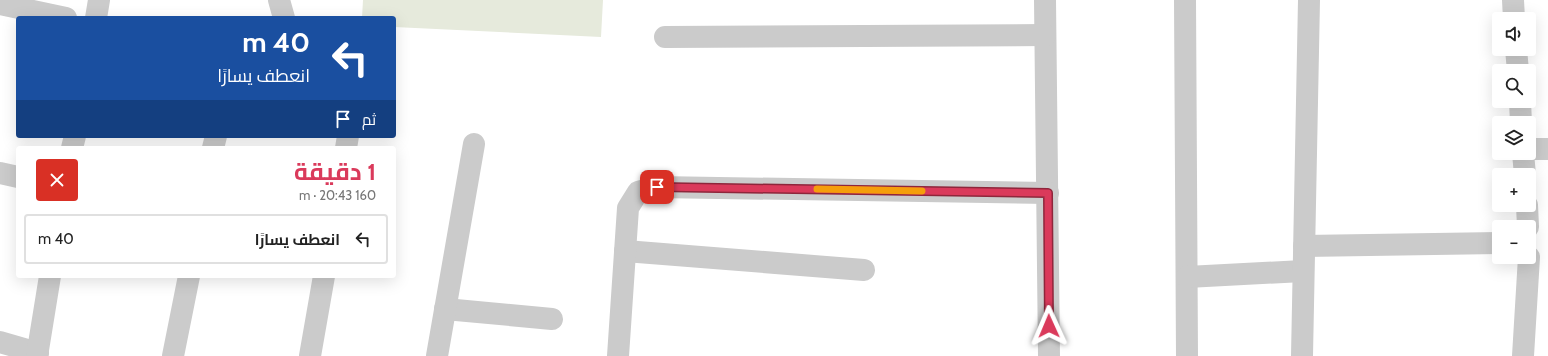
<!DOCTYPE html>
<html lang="ar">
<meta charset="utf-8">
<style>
:root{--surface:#fff;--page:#f6f6f6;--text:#222;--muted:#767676;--line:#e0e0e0;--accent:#da3a5b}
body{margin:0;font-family:Cabin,Cairo,sans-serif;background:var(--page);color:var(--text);direction:rtl;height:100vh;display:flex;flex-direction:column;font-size:15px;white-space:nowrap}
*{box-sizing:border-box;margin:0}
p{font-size:13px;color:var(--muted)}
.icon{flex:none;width:22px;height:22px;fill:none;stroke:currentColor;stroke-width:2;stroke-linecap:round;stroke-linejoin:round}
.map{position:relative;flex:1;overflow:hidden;direction:ltr}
.panel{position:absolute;left:16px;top:146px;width:380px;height:132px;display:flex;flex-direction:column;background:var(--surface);border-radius:4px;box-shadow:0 4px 16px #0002;direction:rtl}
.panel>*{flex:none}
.top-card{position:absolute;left:16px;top:16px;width:380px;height:122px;border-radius:4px;box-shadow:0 4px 16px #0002;direction:rtl;background:#1a4fa0;color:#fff;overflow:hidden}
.buttons{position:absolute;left:1492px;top:12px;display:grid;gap:8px}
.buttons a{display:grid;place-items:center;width:44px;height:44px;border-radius:4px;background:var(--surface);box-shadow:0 4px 16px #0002;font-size:20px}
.pin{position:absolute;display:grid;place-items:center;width:34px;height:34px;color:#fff;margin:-17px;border-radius:8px;box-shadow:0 2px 6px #0006}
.me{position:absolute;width:44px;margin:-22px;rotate:359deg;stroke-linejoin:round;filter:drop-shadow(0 0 3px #0008)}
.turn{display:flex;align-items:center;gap:14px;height:84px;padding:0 20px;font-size:18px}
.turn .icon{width:52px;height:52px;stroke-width:2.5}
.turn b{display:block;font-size:28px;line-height:34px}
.then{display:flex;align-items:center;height:38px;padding:0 20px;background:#0003;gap:8px;font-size:15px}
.round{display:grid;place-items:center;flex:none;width:42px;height:42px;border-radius:4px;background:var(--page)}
.summary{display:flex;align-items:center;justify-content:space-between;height:68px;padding:0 20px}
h1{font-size:24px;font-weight:700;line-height:30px;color:var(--accent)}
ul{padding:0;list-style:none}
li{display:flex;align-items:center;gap:12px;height:50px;margin:0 8px 6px;padding:0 12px;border:2px solid var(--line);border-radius:4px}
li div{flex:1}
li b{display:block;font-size:15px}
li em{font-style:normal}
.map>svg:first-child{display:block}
.pitch{fill:#e6eadc}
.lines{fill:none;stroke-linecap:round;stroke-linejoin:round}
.minor{stroke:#cbcbcb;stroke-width:22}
.route-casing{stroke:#8e263b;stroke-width:10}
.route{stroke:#da3a5b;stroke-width:7}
.slow{stroke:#f59e0b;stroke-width:7}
</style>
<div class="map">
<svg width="1548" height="356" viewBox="0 0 1548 356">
<rect width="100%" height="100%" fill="#fff"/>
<polygon class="pitch" points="363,0 603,0 601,37 394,27 394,18 362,18"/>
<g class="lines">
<g class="minor">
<polyline points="279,0 284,18"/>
<polyline points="1045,0 1049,356"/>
<polyline points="1185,0 1187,356"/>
<polyline points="1513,0 1514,19"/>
<polyline points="0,4 66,18"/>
<polyline points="96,18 99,0"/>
<polyline points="665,37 1045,35"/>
<polyline points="1516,49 1518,71"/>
<polyline points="1520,101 1521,123"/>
<polyline points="72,148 75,136"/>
<polyline points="213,148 216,136"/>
<polyline points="346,148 348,136"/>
<polyline points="1529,149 1548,149"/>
<polyline points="1523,153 1525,175"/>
<polyline points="0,173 18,177"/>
<polyline points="1527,205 1528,227"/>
<polyline points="1304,246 1499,243"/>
<polyline points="625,251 864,270"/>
<polyline points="1187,277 1303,271"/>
<polyline points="445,309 552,319"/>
<polyline points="0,342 38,353"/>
<polyline points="37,356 50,276"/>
<polyline points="173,356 189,276"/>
<polyline points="310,356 324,276"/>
<polyline points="437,356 474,144"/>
<polyline points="618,356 628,208 638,192 657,187 1048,193"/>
<polyline points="1302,356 1309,0"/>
<polyline points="1523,356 1529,257"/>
</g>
</g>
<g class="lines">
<g class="route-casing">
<polyline id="route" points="657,187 1048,193 1049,326"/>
</g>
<use href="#route" class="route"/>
<polyline class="slow" points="817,189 922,191"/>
</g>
</svg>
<div class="buttons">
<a><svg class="icon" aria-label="sound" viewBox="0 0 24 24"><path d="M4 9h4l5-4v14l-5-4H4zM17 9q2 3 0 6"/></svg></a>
<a><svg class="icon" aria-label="search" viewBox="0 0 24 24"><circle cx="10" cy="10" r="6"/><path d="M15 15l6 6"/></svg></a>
<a><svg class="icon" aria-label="layers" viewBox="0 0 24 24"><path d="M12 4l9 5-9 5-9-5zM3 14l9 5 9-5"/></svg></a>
<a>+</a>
<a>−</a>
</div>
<div class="pin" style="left:657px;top:187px;background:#d93025"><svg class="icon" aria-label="arrive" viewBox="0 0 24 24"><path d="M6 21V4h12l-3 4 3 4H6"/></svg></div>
<svg class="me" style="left:1049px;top:326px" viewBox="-20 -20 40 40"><path d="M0-17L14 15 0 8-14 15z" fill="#da3a5b" stroke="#fff" stroke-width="4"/></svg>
<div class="top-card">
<div class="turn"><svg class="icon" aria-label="left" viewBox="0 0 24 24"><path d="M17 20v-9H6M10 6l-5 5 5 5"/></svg><div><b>40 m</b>انعطف يسارًا</div></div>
<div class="then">ثم<svg class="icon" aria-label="arrive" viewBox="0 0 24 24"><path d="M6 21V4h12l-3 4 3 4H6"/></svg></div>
</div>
<section class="panel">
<div class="summary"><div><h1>1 دقيقة</h1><p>160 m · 20:43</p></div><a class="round" style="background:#d93025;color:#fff"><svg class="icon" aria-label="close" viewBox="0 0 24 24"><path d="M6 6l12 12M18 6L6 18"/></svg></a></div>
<ul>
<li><svg class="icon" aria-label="left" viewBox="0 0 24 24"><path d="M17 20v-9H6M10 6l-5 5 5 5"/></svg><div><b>انعطف يسارًا</b></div><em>40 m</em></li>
</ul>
</section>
</div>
